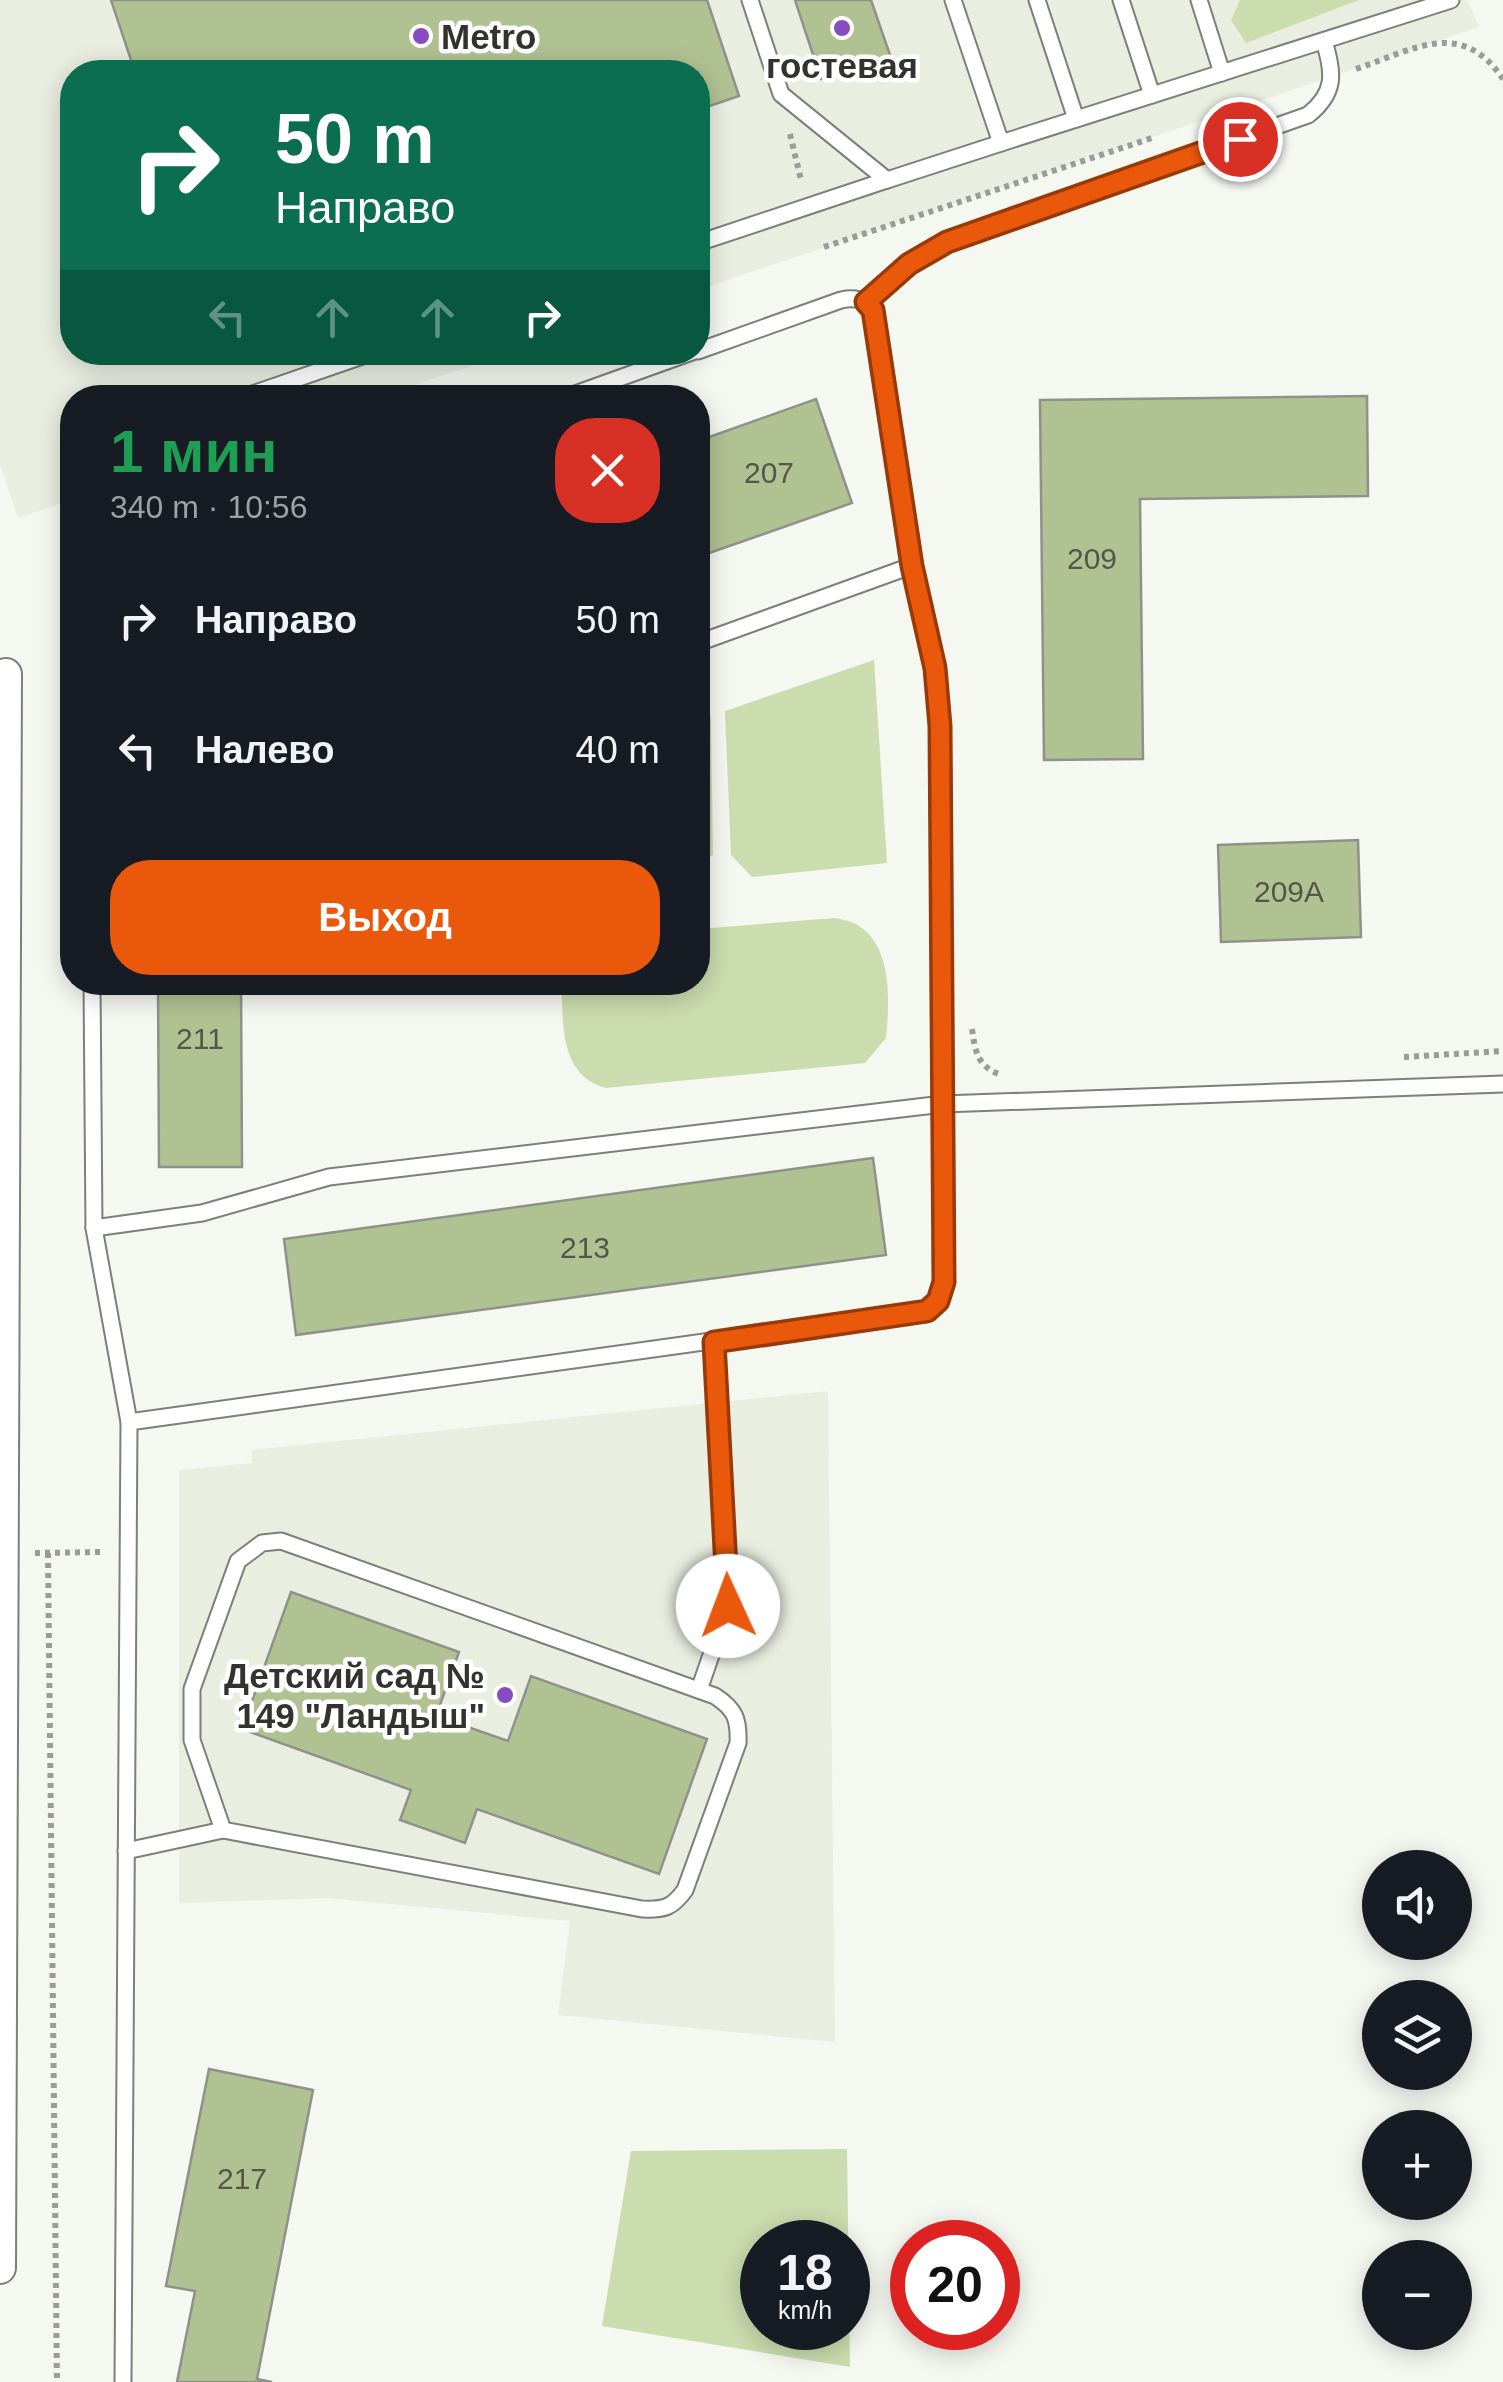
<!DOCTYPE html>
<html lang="ru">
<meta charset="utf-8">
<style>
:root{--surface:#171b24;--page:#242831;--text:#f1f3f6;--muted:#9ea1a6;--accent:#ea580c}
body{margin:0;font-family:Arial,sans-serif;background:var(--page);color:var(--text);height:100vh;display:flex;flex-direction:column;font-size:38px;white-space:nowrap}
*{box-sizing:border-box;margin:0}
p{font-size:32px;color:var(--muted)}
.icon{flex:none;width:55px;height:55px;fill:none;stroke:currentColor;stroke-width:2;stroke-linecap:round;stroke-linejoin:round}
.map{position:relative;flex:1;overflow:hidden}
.details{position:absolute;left:60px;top:385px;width:650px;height:610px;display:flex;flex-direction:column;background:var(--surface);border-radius:40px;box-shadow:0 5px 25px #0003}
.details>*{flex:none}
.hud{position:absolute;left:60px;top:60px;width:650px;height:305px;border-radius:40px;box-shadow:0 5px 25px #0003;background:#0b6e4f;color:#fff;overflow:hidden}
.controls{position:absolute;left:1362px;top:1850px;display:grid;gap:20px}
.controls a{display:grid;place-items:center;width:110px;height:110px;border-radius:50%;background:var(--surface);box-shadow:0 5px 25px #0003;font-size:50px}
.speed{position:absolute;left:740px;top:2220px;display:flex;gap:20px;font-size:50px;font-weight:700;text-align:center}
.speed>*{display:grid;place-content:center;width:130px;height:130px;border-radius:50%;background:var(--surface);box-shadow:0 5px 25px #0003;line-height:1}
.speed small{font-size:25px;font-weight:400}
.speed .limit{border:15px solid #d22;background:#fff;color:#111}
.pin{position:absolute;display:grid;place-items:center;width:85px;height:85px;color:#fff;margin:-42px;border:5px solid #fff;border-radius:50%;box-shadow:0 2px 10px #0007}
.me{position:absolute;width:110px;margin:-55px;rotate:358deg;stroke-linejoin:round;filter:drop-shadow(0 0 8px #0008)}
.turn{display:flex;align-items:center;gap:35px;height:210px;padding:0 50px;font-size:45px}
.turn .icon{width:130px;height:130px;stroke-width:2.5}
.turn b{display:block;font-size:70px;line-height:85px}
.lanes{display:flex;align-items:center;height:95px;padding:0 50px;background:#0003;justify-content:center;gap:50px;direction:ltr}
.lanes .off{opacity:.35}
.round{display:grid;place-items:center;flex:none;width:105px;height:105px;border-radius:40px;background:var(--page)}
.summary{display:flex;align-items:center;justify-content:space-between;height:170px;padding:0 50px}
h1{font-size:60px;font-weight:700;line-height:75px;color:#1e9e55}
.button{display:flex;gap:20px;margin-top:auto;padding:20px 50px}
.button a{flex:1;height:115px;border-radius:40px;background:var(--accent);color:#fff;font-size:40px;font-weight:700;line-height:115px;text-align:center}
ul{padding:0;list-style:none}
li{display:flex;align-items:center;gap:30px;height:130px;padding:0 50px}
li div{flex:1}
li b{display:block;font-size:38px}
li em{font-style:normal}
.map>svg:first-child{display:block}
.built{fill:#e9eee1}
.green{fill:#cbdcae;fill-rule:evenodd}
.building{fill:#b1c292;stroke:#8f918b;stroke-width:2.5}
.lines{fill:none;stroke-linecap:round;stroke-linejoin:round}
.service-casing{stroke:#7d7f7a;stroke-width:19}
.minor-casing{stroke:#7d7f7a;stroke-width:34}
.path{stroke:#9a9c98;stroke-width:6;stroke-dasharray:5 5;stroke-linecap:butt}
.service{stroke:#fff;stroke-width:15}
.minor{stroke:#fff;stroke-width:30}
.route-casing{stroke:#983908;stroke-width:25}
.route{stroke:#ea580c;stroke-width:18}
.poi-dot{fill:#874cc2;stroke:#fff;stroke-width:4}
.labels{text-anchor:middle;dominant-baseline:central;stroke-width:9;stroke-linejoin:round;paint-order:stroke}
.number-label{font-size:30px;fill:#525749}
.poi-label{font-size:35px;font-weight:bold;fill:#323331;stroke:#fff;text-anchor:start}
</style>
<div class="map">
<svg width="1503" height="2382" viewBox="0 0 1503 2382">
<rect width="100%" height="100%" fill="#f5f7f1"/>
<g class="built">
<polygon points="0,0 1467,0 1479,27 698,290 698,72 72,72 72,352 511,353 377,397 72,398 72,500 18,518 0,465"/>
<polygon points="828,1391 835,2042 558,2015 570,1921 327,1898 179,1903 179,1470 252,1463 252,1450"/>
</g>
<g class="green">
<polygon points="1240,0 1359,0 1246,43 1231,20"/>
<polygon points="874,660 887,863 752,877 731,855 725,711"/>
<polygon points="711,716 713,855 698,865 698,720"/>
<path d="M835,918C892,925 891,991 886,1038L865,1063L606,1088C558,1075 564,1023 561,983L698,982V929Z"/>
<path d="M847,2149L850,2367L602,2326L631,2151ZM848,2242V2328H762V2242Z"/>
</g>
<g class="building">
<polygon points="111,0 707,0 739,96 698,110 698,72 135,72"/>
<polygon points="795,0 871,0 890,55 821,79"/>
<polygon points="1367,396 1368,496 1140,499 1143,759 1044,760 1040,400"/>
<polygon points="816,399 852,503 698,557 698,441"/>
<polygon points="1358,840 1361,937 1221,942 1218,845"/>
<polygon points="158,982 241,982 242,1167 159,1167"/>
<polygon points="873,1158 886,1255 296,1335 284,1239"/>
<polygon points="291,1592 459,1652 436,1716 508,1741 531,1676 707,1739 659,1874 477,1809 465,1843 400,1820 411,1790 242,1729"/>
<polygon points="209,2069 313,2090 257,2379 272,2382 177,2382 195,2291 166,2286"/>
</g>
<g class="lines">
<g class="service-casing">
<g id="service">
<polyline points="750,0 781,94 887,180 1001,143"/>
<polyline points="953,0 1001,143 1451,0"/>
<polyline points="1037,0 1076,119"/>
<polyline points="1121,0 1152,95"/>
<polyline points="1199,0 1222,73"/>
<polyline points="698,243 887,180"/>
<path d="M866,302L909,264L947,242L1308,115C1336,93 1334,73 1324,41"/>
<path d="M698,351L841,300C855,297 863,299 873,310L911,566L698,643"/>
<polyline points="241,398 374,352"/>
<polyline points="564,398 692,352"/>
<polyline points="911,566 935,668 940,725 943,1104 1503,1084"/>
<polyline points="72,570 72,579"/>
<polyline points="92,982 94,1228 129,1422 123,2382"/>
<polyline points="94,1228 202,1213 329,1177 943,1104 944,1282 939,1301 927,1311 129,1422"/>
<path d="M281,1541L715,1696C735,1709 739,1719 738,1743L685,1890C672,1908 664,1910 642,1909L223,1830L192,1740V1689L238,1561L262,1543Z"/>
<polyline points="699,1690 728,1606 714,1342"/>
<polyline points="126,1851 223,1830"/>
</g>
</g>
<g class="minor-casing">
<polyline id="minor" points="0,2268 6,674"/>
</g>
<g class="path">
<path d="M1356,69C1413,50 1461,17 1503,79"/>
<polyline points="790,134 801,180"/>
<polyline points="824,247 1155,137"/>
<path d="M972,1029C975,1050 977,1066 999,1074"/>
<polyline points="1404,1057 1503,1051"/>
<polyline points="35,1553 102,1552"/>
<polyline points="48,1553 57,2382"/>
</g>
<use href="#service" class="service"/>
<use href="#minor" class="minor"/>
</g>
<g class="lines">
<g class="route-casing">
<polyline id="route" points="728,1606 714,1342 927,1311 938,1301 944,1282 940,726 935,668 912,566 873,310 866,302 909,264 947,242 1240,139"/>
</g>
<use href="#route" class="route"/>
</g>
<g class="poi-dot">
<circle cx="842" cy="28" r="10"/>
<circle cx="421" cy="36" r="10"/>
<circle cx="505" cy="1695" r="10"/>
</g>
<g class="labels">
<g class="number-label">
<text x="769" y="472">207</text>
<text x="1092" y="558">209</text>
<text x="1289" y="891">209А</text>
<text x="200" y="1038">211</text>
<text x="585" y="1247">213</text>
<text x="242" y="2178">217</text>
</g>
<g class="poi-label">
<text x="441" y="36">Metro</text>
<text x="842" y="65" text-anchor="middle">гостевая</text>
<text x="485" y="1675" text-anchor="end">Детский сад №<tspan x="485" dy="40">149 "Ландыш"</tspan></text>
</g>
</g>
</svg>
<div class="controls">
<a><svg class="icon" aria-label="sound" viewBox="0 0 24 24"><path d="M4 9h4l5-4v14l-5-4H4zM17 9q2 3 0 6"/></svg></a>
<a><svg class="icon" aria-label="layers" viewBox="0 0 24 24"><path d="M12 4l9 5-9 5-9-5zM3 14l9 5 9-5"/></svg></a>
<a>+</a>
<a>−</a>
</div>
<div class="speed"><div>18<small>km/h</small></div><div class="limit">20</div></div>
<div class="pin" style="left:1240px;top:139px;background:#d93025"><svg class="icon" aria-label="arrive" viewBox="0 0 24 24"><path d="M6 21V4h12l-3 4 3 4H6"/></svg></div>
<svg class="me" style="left:728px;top:1606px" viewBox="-20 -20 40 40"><circle r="19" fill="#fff"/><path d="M0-13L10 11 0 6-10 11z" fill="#ea580c"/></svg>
<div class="hud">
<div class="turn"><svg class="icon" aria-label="right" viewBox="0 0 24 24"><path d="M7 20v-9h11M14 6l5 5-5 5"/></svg><div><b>50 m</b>Направо</div></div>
<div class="lanes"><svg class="icon off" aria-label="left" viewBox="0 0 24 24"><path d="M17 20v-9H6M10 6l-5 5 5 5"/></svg><svg class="icon off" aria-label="ahead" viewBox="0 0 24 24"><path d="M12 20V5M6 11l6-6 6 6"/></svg><svg class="icon off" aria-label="ahead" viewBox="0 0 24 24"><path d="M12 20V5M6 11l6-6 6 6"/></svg><svg class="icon" aria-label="right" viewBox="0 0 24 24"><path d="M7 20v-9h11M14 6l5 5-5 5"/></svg></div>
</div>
<section class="details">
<div class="summary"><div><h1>1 мин</h1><p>340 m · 10:56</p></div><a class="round" style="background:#d93025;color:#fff"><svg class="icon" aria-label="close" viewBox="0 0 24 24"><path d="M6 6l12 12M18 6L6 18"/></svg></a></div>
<ul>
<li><svg class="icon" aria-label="right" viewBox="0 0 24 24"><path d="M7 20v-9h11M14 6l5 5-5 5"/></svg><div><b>Направо</b></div><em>50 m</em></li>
<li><svg class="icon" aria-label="left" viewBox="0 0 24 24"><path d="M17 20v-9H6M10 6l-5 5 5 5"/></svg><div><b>Налево</b></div><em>40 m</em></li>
</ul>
<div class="button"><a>Выход</a></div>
</section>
</div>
